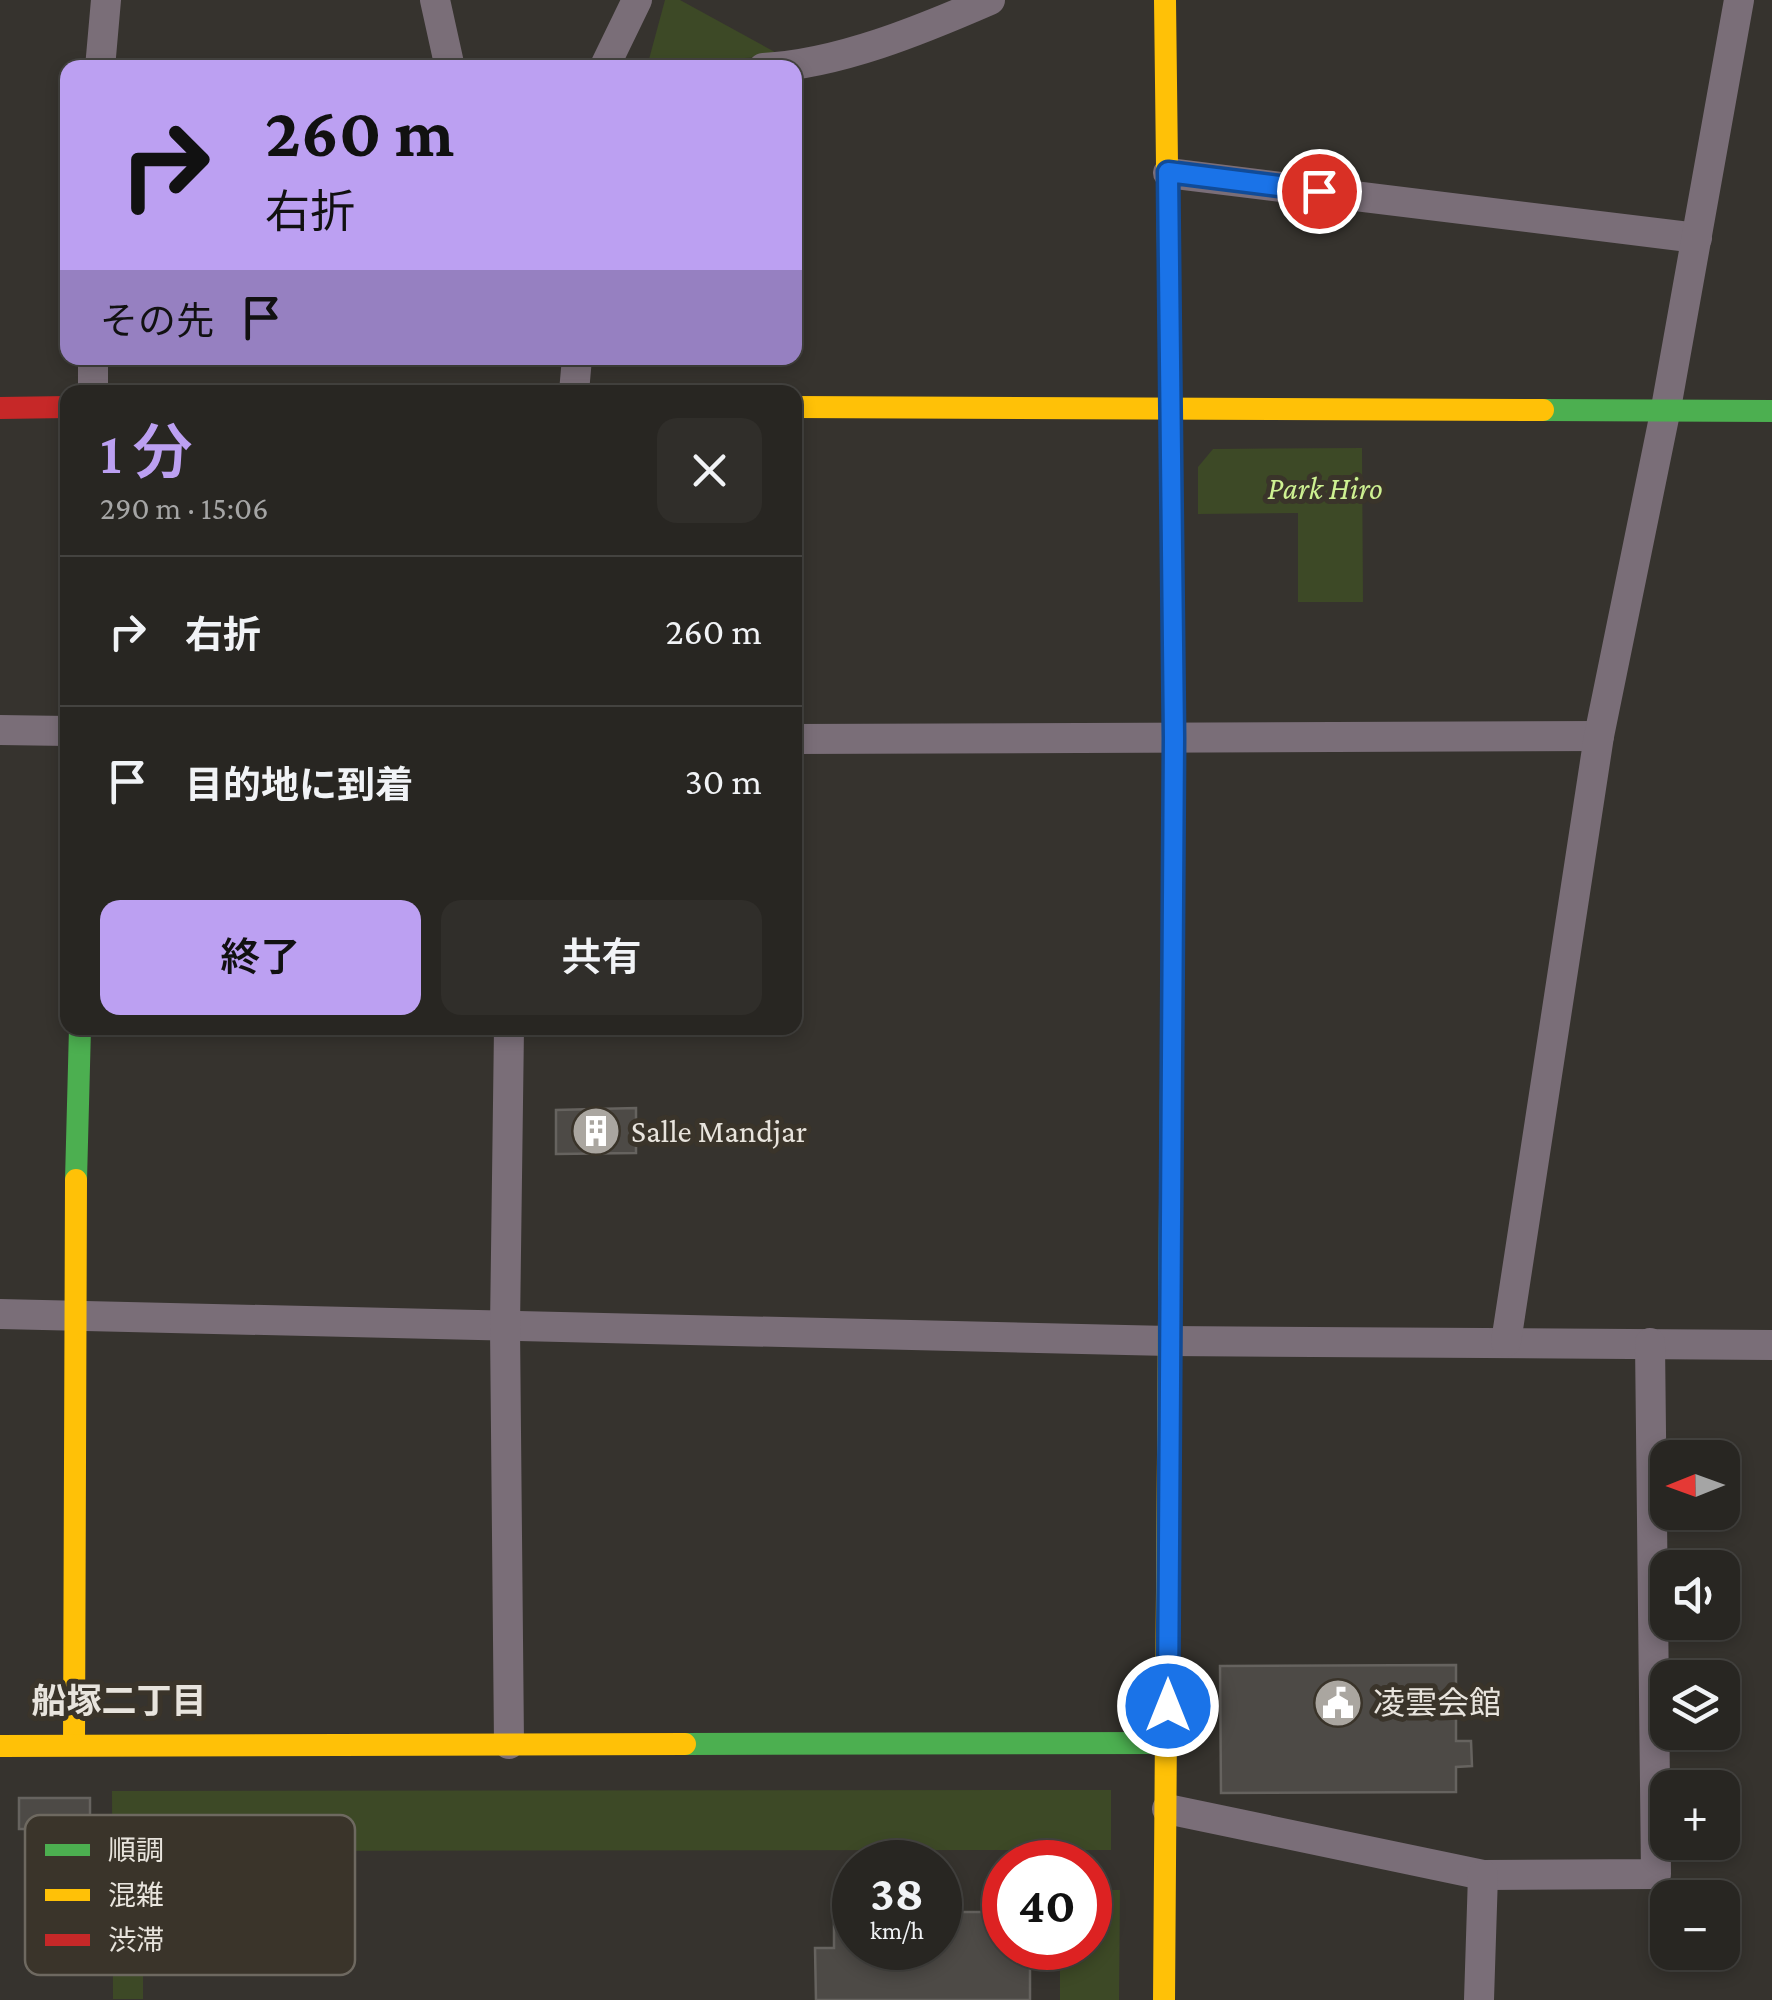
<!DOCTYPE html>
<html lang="ja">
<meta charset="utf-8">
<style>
:root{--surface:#282622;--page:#302e2a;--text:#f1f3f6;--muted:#a5a5a5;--line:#444340;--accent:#bca0f2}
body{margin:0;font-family:"Crimson Pro","Noto Sans JP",serif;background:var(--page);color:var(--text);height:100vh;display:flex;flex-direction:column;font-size:38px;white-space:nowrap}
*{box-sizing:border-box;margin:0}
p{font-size:32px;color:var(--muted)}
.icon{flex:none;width:55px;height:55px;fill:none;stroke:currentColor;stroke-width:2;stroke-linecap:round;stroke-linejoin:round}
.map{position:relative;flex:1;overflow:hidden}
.drawer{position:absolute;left:60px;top:385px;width:742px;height:650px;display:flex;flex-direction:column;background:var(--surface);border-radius:20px;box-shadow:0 5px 15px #0003,0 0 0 2px var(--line)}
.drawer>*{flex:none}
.top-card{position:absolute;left:60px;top:60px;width:742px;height:305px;border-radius:20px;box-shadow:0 5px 15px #0003,0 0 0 2px var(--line);background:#bca0f2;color:#111;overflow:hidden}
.needle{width:65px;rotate:269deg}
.fabs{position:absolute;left:1650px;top:1440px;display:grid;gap:20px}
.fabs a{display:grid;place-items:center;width:90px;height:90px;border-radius:20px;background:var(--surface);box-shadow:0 5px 15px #0003,0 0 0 2px var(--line);font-size:50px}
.speed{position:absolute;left:832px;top:1840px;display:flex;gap:20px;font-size:50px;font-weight:700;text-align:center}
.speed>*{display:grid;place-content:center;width:130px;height:130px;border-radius:50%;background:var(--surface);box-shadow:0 5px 15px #0003,0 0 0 2px var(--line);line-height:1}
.speed small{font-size:25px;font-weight:400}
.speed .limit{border:15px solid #d22;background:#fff;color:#111}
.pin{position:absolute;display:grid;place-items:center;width:85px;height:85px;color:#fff;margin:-42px;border:5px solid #fff;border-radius:50%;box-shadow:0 2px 10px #0007}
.me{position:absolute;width:110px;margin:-55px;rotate:0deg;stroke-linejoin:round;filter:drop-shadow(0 0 8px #0008)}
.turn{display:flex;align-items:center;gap:35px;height:210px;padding:0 40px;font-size:45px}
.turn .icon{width:130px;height:130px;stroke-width:2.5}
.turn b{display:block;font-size:70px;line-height:85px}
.then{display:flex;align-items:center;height:95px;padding:0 40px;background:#0003;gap:20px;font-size:38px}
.round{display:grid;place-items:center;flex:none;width:105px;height:105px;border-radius:20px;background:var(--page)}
.headline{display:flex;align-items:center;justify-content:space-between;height:170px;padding:0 40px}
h1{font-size:60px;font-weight:600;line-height:75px;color:var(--accent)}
.action{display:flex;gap:20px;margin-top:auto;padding:20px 40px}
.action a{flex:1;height:115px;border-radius:20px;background:var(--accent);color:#111;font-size:40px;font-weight:600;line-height:115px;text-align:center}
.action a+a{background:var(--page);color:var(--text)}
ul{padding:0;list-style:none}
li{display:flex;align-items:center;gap:30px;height:150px;padding:0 40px;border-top:2px solid var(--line)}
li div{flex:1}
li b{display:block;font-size:38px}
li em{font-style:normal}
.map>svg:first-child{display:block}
.green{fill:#3d4926}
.building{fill:#4d4a46;stroke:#66635f;stroke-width:2.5}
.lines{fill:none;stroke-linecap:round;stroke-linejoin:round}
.street{stroke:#7a6e78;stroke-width:30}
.fast{stroke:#4caf50;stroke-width:22}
.slow{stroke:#ffc107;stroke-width:22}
.jam{stroke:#c62828;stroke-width:22}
.route-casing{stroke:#114b97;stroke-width:25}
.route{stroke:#1a73e8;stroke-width:18}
.labels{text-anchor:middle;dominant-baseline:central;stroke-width:10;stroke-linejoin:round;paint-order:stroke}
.park-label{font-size:32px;font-style:italic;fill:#cef192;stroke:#3a342a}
.poi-label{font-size:32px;fill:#e8e4dd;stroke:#3a342a;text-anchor:start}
.neighbourhood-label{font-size:35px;font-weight:bold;fill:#e8e4dd;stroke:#3a342a}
.key{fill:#3a342a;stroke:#6e6960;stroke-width:2.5}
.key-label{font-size:28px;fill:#e8e4dd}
</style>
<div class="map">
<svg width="1772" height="2000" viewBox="0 0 1772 2000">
<rect width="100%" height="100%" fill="#36332e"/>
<g class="green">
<polygon points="665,0 680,0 782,56 648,63"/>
<polygon points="1362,448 1363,602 1298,602 1298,513 1198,514 1198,467 1213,449"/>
<polygon points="1111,1790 1111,1850 143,1851 143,1999 113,1999 112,1791"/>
<polygon points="1090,1890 1120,1890 1119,2000 1060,2000 1060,1948 1090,1948"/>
</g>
<g class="building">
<polygon points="636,1108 636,1153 556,1154 556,1110"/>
<polygon points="1456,1665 1456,1741 1471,1741 1472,1766 1456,1767 1456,1792 1221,1793 1220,1666"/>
<rect x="19" y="1798" width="71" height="31"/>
<polygon points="940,1901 956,1901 956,1912 1005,1912 1005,1948 1016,1948 1016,1958 1030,1957 1030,2000 816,2000 815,1948 834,1948 834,1909 855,1909 855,1948 940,1948"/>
</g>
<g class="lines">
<g class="street">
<polyline points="435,0 450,68"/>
<polyline points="100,68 106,0"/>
<polyline points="604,68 637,0"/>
<path d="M763,68C839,64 921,30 990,0"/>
<polyline points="1168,173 1697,238"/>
<polyline points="93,358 93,392"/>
<polyline points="574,392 577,358"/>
<polyline points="0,730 68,731"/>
<polyline points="795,739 1599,736"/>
<polyline points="0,1314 1169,1341 1772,1345"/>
<polyline points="1506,1342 1599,736 1666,408 1739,0"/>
<polyline points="509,1744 505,1327 509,1028"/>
<polyline points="1167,1809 1483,1875 1656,1874 1650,1343"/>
<polyline points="1479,2000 1483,1875"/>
</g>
<g class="fast">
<polyline points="1169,330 1174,737 1169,1318"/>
<polyline points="1543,410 1772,411"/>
<polyline points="76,1180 80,1028"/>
<polyline points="685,1744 1168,1743"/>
</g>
<g class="slow">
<polyline points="1165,0 1169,330"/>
<polyline points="795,407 1543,410"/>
<polyline points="74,1745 76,1180"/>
<polyline points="0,1746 685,1744"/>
<polyline points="1164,2000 1169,1318"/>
</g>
<polyline class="jam" points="0,408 68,407"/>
</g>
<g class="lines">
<g class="route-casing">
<polyline id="route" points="1168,1706 1174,738 1168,172 1319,191"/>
</g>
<use href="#route" class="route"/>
</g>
<defs>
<g id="building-disc" transform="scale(2.5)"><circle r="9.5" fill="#aaa6a0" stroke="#3a342a"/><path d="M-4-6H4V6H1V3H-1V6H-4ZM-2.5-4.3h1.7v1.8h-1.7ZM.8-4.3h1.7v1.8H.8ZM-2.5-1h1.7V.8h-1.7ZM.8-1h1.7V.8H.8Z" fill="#fff"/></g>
<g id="civic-disc" transform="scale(2.5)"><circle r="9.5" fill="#aaa6a0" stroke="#3a342a"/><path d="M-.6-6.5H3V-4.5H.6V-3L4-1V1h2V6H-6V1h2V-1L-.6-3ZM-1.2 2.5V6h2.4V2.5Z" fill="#fff"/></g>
</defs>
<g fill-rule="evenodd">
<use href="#building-disc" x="596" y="1131"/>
<use href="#civic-disc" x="1338" y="1703"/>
</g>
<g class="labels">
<g class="park-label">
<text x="1325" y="488">Park Hiro</text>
</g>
<g class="poi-label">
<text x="631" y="1131">Salle Mandjar</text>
<text x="1373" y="1703">凌雲会館</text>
</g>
<g class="neighbourhood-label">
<text x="119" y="1701">船塚二丁目</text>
</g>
</g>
<rect x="25" y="1815" width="330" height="160" rx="15" class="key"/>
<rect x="45" y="1844" width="45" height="12" fill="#4caf50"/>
<rect x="45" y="1889" width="45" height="12" fill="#ffc107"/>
<rect x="45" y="1934" width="45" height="12" fill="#c62828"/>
<g class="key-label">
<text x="108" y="1860">順調</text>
<text x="108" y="1905">混雑</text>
<text x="108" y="1950">渋滞</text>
</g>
</svg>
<div class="fabs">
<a><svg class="needle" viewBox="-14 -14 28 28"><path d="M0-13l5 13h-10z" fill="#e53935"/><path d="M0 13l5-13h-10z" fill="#a5a5a5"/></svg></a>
<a><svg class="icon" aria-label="sound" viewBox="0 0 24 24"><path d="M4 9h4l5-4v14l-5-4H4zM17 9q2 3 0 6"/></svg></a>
<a><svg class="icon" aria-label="layers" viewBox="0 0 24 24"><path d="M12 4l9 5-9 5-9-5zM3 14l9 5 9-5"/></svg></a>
<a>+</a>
<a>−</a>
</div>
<div class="speed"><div>38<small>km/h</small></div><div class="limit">40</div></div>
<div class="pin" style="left:1319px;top:191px;background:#d93025"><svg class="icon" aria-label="arrive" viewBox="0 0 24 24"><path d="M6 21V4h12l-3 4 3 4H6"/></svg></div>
<svg class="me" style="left:1168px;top:1706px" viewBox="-20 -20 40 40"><circle r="17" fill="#1a73e8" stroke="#fff" stroke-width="3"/><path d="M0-11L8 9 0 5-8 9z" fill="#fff"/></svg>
<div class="top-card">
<div class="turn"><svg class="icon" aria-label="right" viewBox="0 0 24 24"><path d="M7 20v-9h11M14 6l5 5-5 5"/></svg><div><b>260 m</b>右折</div></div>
<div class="then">その先<svg class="icon" aria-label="arrive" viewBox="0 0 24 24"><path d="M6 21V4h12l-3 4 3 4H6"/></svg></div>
</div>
<section class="drawer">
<div class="headline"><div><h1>1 分</h1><p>290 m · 15:06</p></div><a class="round"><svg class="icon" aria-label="close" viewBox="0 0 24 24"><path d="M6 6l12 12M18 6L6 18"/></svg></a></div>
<ul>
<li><svg class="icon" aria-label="right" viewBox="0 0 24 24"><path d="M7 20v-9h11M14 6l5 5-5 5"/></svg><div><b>右折</b></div><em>260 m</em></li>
<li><svg class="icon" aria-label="arrive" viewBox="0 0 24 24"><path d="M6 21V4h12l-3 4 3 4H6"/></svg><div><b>目的地に到着</b></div><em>30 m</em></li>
</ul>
<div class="action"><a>終了</a><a>共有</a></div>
</section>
</div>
